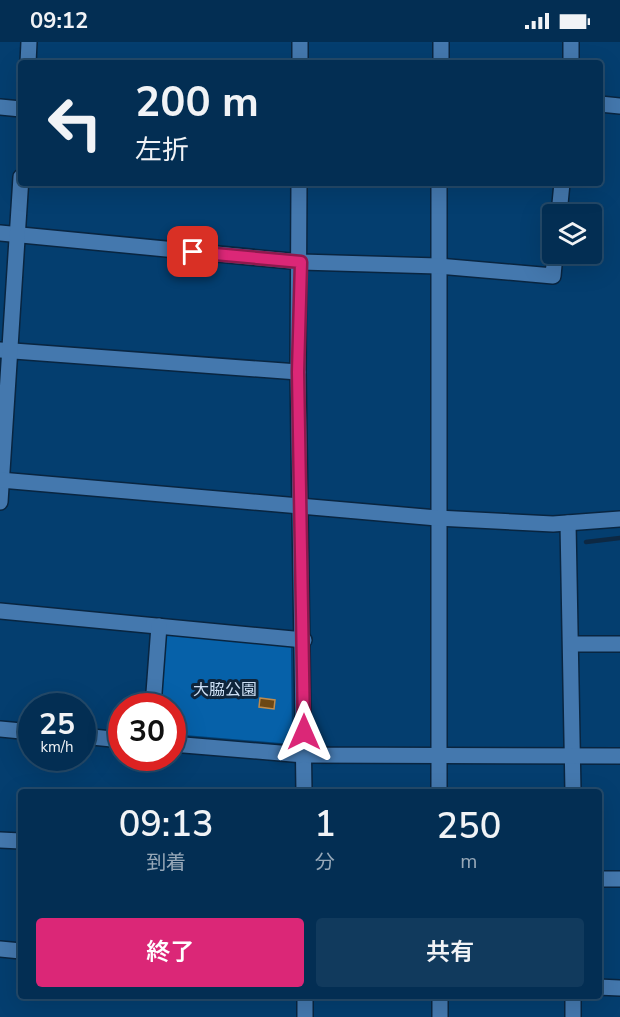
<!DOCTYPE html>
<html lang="ja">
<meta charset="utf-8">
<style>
:root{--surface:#032e53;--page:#113a5d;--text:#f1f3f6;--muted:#97a8b8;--line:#244a6a;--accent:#db2777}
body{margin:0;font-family:"Nunito Sans","Noto Sans JP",sans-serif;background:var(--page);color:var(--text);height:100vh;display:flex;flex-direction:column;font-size:22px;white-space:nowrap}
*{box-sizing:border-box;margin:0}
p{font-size:20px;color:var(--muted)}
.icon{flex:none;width:33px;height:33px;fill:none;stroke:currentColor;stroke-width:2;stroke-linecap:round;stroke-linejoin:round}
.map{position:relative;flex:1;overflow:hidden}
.side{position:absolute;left:18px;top:747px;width:584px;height:210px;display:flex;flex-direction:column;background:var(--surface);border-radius:6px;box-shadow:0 6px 24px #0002,0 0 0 2px var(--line)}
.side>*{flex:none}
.banner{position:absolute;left:18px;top:18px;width:585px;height:126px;border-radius:6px;box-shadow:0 6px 24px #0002,0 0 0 2px var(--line);background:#032e53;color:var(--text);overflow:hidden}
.tools{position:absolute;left:542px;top:162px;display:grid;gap:12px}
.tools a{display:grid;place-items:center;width:60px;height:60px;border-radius:6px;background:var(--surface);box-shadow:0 6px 24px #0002,0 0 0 2px var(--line);font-size:30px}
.speed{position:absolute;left:18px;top:651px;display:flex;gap:12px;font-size:30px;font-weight:700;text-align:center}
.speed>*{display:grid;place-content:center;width:78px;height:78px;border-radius:50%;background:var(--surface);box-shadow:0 6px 24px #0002,0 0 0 2px var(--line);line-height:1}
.speed small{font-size:15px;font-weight:400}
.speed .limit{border:9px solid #d22;background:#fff;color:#111}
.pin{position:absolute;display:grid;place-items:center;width:51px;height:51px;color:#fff;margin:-26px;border-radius:12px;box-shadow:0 3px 9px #0006}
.me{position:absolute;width:66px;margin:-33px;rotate:0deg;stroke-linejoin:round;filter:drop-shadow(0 0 4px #0008)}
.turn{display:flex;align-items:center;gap:21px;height:126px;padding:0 18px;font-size:27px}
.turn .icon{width:78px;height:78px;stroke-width:2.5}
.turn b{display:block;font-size:42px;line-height:51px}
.eta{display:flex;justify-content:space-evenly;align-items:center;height:102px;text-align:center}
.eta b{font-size:36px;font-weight:600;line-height:42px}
.cta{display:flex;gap:12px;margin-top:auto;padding:12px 18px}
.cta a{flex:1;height:69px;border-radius:6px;background:var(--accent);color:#fff;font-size:24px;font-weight:600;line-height:69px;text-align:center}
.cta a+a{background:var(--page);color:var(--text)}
.status{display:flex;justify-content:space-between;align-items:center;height:42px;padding:0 30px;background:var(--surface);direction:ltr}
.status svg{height:16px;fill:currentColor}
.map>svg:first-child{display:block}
.green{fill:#0661a9}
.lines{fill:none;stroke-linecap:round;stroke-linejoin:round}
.stream{stroke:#0d2843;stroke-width:4.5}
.building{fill:#6b4715;stroke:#bf8c4e;stroke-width:1.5}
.street-casing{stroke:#092540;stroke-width:18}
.secondary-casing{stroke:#092540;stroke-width:18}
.street{stroke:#4478ae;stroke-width:15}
.secondary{stroke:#4478ae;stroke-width:15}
.route-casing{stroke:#8e194d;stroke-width:15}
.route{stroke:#db2777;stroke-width:10}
.labels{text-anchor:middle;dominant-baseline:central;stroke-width:6;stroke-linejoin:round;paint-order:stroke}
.park-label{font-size:16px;fill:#cde0f5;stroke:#0f253b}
</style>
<div class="status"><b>09:12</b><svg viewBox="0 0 49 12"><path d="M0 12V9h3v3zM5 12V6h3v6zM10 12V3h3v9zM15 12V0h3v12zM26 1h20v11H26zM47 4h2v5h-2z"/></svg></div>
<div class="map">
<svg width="620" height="975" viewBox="0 0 620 975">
<rect width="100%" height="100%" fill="#043e6f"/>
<polygon class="green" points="165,593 291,604 292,702 173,692 172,664 159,664"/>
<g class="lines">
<polyline class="stream" points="586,500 620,496"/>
</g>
<polygon class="building" points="260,656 275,658 274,667 259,665"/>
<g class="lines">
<g class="street-casing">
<g id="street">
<polyline points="28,21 29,0"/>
<polyline points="300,21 300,0"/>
<polyline points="441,21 441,0"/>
<polyline points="571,21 571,0"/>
<polyline points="600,62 620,64"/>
<polyline points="0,65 21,67"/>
<polyline points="299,141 298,330 304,750"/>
<polyline points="439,141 439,750"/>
<polyline points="559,172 562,141"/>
<polyline points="0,191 301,220 438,224 553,234 555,212"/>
<polyline points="0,308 298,330"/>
<polyline points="0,460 21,135"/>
<polyline points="568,481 573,750"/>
<polyline points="0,569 304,598"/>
<polyline points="572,602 620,602"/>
<polyline points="153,664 159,584"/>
<polyline points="0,687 32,690"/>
<polyline points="82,694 122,698"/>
<polyline points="172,702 304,713 620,714"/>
<polyline points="0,798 21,799"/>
<polyline points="598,837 620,837"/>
<polyline points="0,907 21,909"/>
<polyline points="598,945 620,946"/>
<polyline points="440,954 440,975"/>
<polyline points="305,975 305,954"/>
<polyline points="573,975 573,954"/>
</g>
</g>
<g class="secondary-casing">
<polyline id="secondary" points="0,438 437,476 553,482 620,477"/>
</g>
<use href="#street" class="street"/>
<use href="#secondary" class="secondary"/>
</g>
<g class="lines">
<g class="route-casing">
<polyline id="route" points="193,210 301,220 298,330 304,690"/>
</g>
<use href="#route" class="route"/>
</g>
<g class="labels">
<g class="park-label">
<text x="225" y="648">大脇公園</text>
</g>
</g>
</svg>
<div class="tools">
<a><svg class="icon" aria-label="layers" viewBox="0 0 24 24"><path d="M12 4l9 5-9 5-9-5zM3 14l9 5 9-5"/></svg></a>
</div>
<div class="speed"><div>25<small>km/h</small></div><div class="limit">30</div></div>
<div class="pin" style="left:193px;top:210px;background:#d93025"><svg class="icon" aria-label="arrive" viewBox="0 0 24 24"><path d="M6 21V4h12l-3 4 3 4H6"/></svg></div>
<svg class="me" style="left:304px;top:690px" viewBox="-20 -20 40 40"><path d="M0-17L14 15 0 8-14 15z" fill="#db2777" stroke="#fff" stroke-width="4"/></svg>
<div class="banner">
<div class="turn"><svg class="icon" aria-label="left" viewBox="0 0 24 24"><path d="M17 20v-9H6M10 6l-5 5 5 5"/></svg><div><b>200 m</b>左折</div></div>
</div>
<section class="side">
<div class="eta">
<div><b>09:13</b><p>到着</p></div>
<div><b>1</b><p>分</p></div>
<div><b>250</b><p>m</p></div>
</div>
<div class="cta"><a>終了</a><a>共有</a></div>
</section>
</div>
